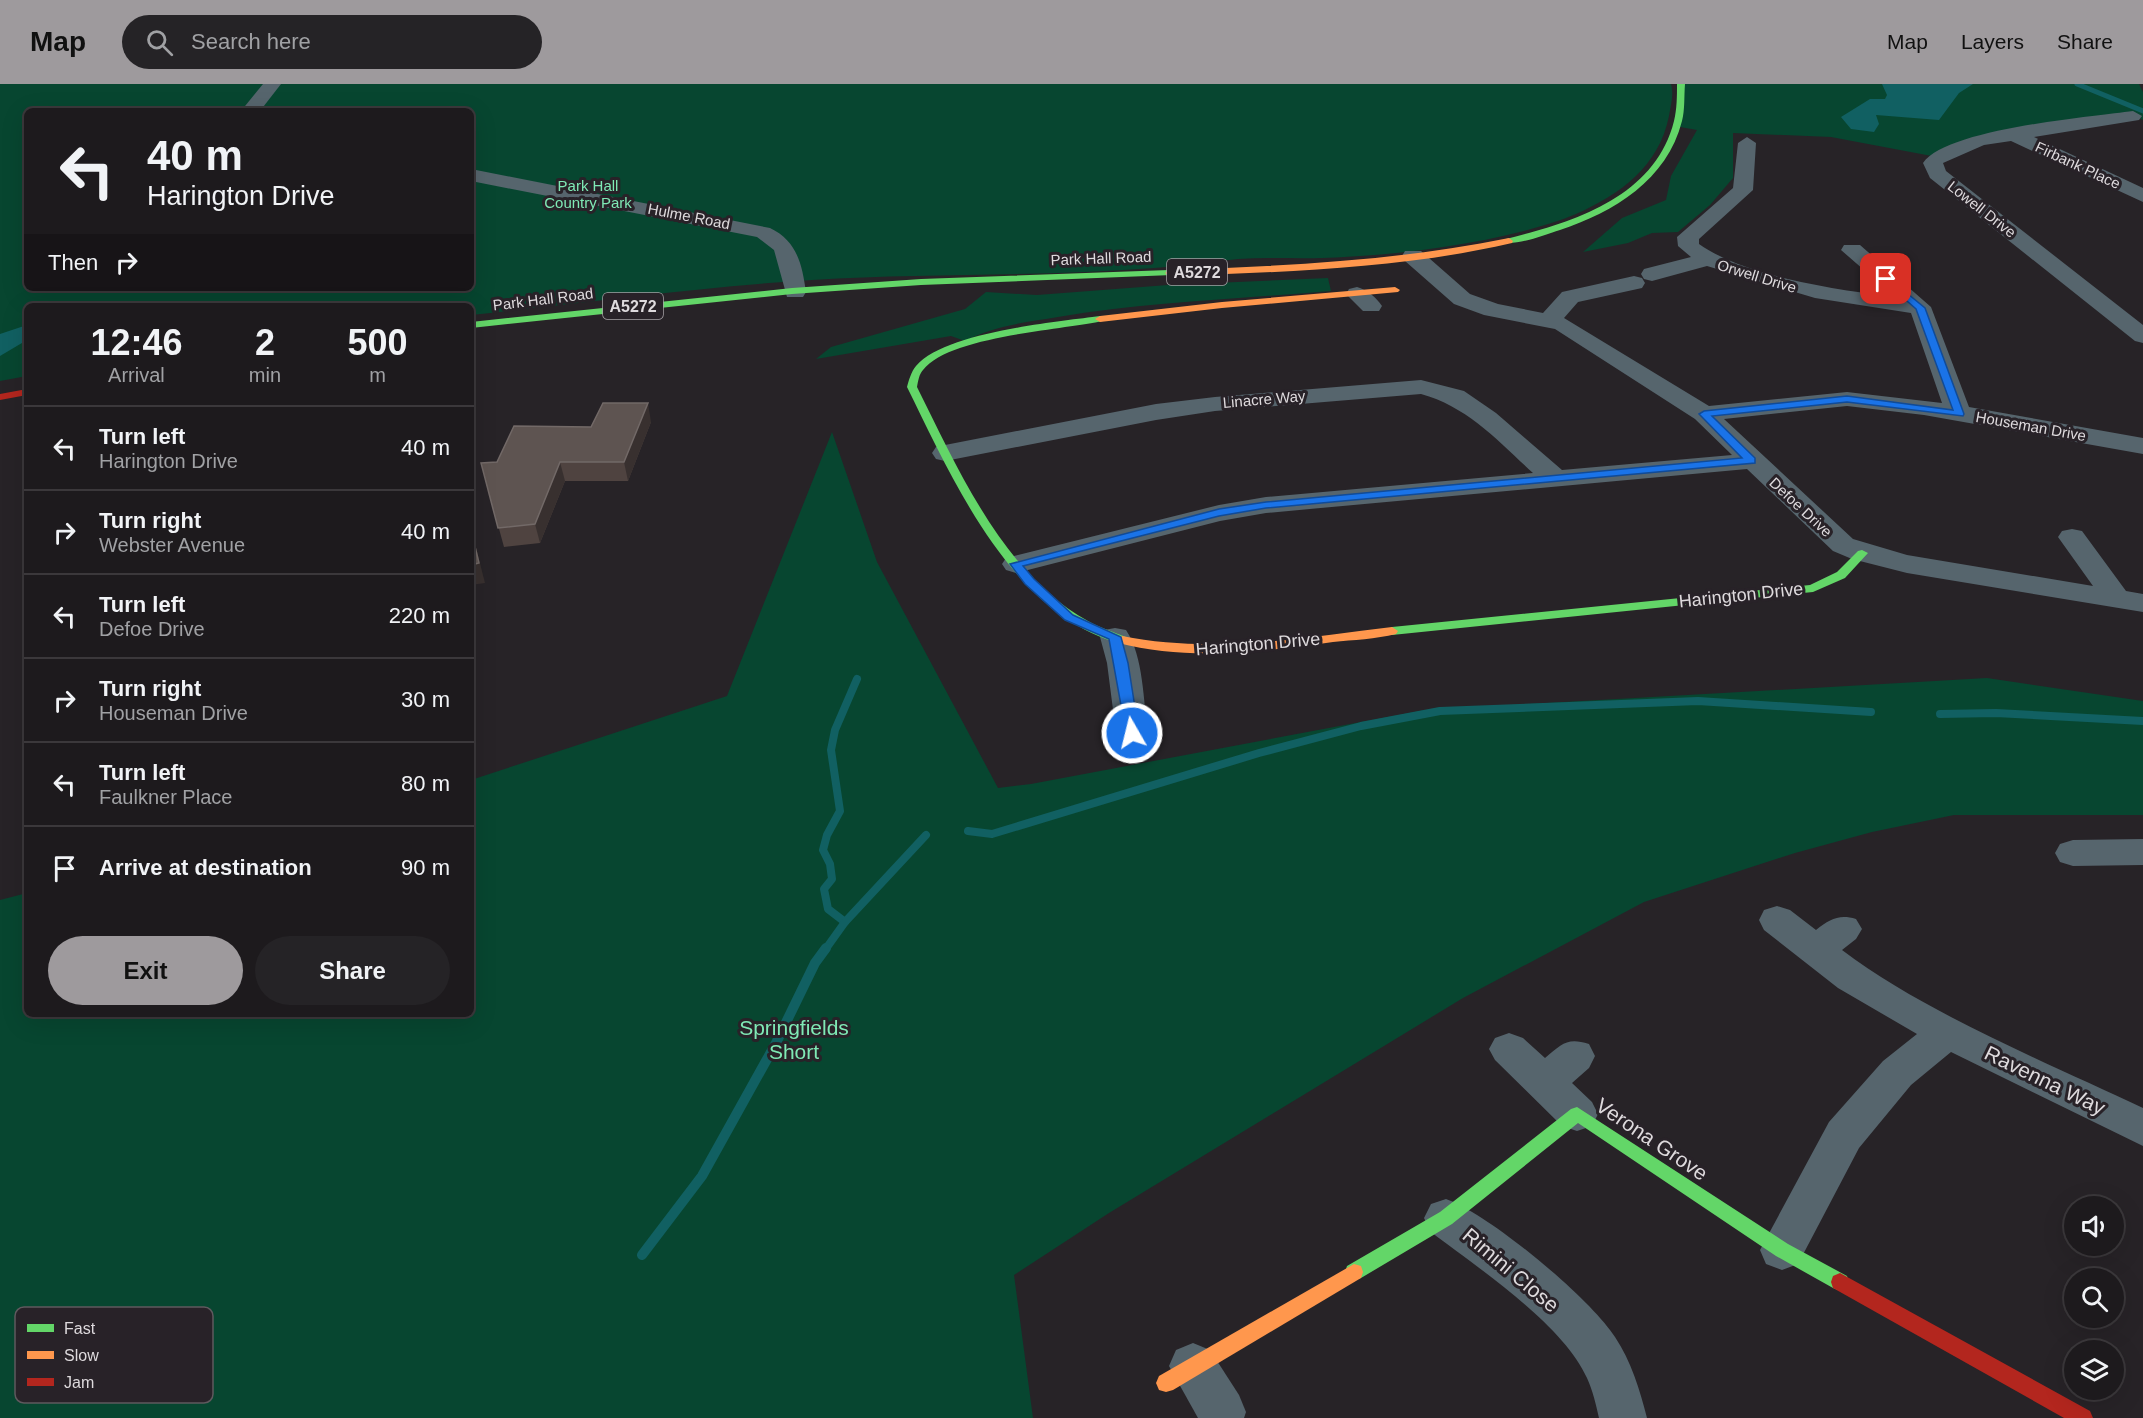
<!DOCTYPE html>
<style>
:root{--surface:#1d1a1d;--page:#252326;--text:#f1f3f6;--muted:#a0a1a4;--line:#3b383b;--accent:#9e9a9d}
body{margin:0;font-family:Helvetica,sans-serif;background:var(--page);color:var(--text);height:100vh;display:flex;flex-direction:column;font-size:22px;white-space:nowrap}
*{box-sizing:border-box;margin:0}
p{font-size:20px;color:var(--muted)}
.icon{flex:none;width:33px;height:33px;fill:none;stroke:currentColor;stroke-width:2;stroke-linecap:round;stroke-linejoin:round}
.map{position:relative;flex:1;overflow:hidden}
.details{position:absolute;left:24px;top:219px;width:450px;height:714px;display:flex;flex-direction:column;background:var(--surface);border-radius:9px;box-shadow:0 6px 24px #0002,0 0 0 2px var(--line)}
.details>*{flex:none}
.banner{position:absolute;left:24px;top:24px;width:450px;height:183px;border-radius:9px;box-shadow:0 6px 24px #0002,0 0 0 2px var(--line);background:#1d1a1d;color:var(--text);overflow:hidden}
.controls{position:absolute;left:2064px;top:1112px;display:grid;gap:12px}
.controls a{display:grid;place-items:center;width:60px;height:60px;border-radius:50%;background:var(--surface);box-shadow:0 6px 24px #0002,0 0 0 2px var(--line);font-size:30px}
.pin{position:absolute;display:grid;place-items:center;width:51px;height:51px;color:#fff;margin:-26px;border-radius:12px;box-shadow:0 3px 9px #0006}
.me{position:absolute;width:66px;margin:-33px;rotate:352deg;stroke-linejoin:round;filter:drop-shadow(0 0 4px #0008)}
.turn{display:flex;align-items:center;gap:21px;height:126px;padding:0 24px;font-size:27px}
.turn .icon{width:78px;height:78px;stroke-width:2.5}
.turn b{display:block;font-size:42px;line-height:51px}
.then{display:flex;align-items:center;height:57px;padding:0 24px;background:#0003;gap:12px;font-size:22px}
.eta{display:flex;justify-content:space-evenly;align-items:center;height:102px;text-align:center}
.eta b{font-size:36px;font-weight:700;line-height:42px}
.cta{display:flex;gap:12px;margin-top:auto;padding:12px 24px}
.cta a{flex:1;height:69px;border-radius:36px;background:var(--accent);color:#111;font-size:24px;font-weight:700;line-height:69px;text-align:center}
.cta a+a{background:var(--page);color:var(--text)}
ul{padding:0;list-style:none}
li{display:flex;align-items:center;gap:18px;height:84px;padding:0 24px;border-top:2px solid var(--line)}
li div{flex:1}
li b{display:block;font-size:22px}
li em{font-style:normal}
header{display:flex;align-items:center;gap:36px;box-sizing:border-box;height:84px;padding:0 30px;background:var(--accent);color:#111}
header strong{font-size:28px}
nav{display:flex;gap:33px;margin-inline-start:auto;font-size:21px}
.search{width:420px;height:54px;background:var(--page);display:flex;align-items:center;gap:15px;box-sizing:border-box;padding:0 21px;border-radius:33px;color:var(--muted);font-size:22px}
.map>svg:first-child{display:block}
.green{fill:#074630;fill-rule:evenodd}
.water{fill:#116062}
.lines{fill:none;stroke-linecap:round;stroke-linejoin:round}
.stream-far2{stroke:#116062;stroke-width:5}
.stream-far1{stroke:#116062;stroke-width:8}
.stream{stroke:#116062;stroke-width:10}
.street{fill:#56656d;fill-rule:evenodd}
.fast{fill:#63d668;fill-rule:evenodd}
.slow{fill:#ff974d;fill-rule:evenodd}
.jam{fill:#b3261e;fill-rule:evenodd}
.wall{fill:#4f4340}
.shaded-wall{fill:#38302f}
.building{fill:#5e5451;stroke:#726967;stroke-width:1.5}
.route{fill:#1a73e8;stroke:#114b97;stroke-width:1.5}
.labels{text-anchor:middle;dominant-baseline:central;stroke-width:6;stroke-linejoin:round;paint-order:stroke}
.far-street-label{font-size:15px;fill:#dedadd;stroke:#282228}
.far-park-label{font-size:15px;fill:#7fe9b5;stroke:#282228}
.shield{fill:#282228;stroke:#a7a3a7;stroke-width:1.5}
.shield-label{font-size:16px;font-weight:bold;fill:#dedadd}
.street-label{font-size:18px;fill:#dedadd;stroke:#282228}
.near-park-label{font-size:21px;fill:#7fe9b5;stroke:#282228}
.near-street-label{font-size:21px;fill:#dedadd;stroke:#282228}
.key{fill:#282228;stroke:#5f595e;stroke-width:1.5}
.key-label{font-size:16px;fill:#dedadd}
</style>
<header>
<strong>Map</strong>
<div class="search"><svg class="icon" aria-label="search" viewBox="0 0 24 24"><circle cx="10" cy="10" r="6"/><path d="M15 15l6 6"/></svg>Search here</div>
<nav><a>Map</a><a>Layers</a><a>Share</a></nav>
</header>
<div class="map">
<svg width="2143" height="1334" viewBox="0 0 2143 1334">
<rect width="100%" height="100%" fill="#272327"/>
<g class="green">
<path d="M0,0H1671C1674,11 1671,20 1669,32C1659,82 1621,110 1576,130C1509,158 1394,172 1322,174C1294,175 1266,173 1238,175C1210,178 1182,182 1154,184C1040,193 926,189 812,196C698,203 584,219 471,231V222H27V292L0,297ZM27,27H471V204H27Z"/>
<polygon points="1681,0 2139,0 2143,8 2143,36 2133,32 1980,56 1937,73 1831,53 1733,49 1733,94 1710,121 1678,148 1652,149 1628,159 1583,168 1622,134 1666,116 1671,92 1697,46 1680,43"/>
<path d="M1328,194L1331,207C1239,215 1148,218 1058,233C1027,238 993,242 965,257L951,252L816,275L831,263L965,225L986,208L1037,211L1168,201Z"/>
<polygon points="832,348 877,478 998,704 1031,700 1425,626 1987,594 2143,617 2143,731 1954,731 1872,748 1795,769 1644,818 1463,914 1109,1129 1014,1191 1033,1334 0,1334 0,816 27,809 27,930 471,930 471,696 727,612"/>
</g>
<g class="water">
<polygon points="1882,0 1973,0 1959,9 1939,36 1876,31 1879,40 1874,48 1851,45 1841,33 1870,15 1885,15 1887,11"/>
<polygon points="27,241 27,256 0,272 0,250"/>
</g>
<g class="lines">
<polyline class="stream-far2" points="2077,0 2143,27"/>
<g class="stream-far1">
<polyline points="1940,630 1996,629 2143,637"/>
<polyline points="968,747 992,750 1259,669 1361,642 1440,627 1698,617 1871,628"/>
<polyline points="845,838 828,825 824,805 832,795 830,780 823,766 827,751 840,727 831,666 835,646 857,595"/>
<polyline points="825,866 845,838 926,751"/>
</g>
<polyline class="stream" points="642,1171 702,1092 776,959 815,879 826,864"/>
<g class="street">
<polygon points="263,0 281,0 260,27 241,27"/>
<path d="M2133,27L2142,32L2139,36L2034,53L2143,104V118L2011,57L1984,61L1943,79L1946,87L2143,241V259L2135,257L1930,94L1923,79C1946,45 2089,33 2133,27Z"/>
<path d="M1747,53L1756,59L1753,106L1699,155V160C1746,193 1838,206 1895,213L1841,166L1844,161H1860L1931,223L1969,323L2143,354V370L1924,331L1847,322L1724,335L1853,455L1907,471L2093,502L2058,453L2062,447L2072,445L2082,447L2126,507L2143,510V528L1907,489L1852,475L1833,467L1747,385L1266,429L1220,437L1016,489L1006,486L1002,480L1006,474L1219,421L1266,413L1533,389C1498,357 1468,323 1421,310L1215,327L1156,336L945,377L936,375L932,369L936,363L945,361L1156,320L1215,313L1421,296L1464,307L1496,329L1562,386L1732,371L1695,335L1555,245L1484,231L1454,220L1405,177L1402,172L1405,167H1421L1470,210L1498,220L1543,229L1562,208L1634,192L1642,194L1645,199L1642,204L1578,218L1564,234L1709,322L1847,308L1942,319L1911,229L1815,214L1707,182L1652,197L1644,195L1641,190L1644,185L1691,173L1678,162L1677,153L1733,104L1738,59Z"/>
<path d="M471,85L770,144C797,157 802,180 806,208L803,213H787L774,166L757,153L471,97Z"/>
<path d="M1357,203C1367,206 1376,213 1382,222L1379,227H1363L1346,210L1349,205Z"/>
<path d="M1115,544L1126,546C1144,573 1143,617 1148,649L1144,657L1132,660L1120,657L1116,649L1107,579L1100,553L1104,546Z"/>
<polygon points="2143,755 2143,781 2073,782 2060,778 2055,769 2060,760 2073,756"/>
<path d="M1777,822L1790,826L1816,846C1830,835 1839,830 1856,835L1862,845L1856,855L1842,866C1927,930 2046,978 2143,1024V1062L1951,968L1911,1001L1859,1064L1798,1180L1782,1186L1766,1180L1760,1166L1829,1038L1883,977L1917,950L1838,904L1764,846L1759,836L1764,826Z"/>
<path d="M1509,949L1523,954L1545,974C1562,960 1567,953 1589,960L1595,972L1589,984L1572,999L1592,1018L1598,1030L1592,1042L1577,1047L1562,1042L1495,976L1489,965L1495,954Z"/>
<path d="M1446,1115C1489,1130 1590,1214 1615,1253C1631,1277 1640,1306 1647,1334H1599C1596,1321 1593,1307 1587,1294C1563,1240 1478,1184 1431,1148L1424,1134L1431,1120Z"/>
<polygon points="1193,1259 1210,1266 1239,1311 1246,1328 1244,1334 1198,1334 1169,1282 1176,1266"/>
</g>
<g class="fast">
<path d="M1677,0H1685C1684,12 1685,26 1682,37C1667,96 1614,128 1560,146C1544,151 1522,160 1506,159V155C1574,138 1655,113 1674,37C1677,25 1677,12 1677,0Z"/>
<polygon points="1169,186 1173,189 1172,191 921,201 792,210 471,244 471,238 792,204 921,195"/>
<path d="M1100,232L1105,235L1103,237C1062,246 949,252 923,286C919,290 918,298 917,303C958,385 1004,491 1088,537C1100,544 1114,548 1126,553L1128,556L1126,559L1122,560C1011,531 953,396 907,303C909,296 911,288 916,282C945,248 1056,238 1100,232Z"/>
<polygon points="1862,466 1868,469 1845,494 1813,508 1392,551 1386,547 1392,543 1810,501 1837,488 1858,467"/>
<polygon points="1577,1023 1788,1160 1847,1192 1849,1198 1847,1204 1840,1207 1833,1204 1776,1172 1578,1039 1452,1140 1361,1194 1354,1196 1347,1194 1345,1188 1347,1182 1440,1128 1571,1025"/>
</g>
<g class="slow">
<path d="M1509,154L1513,157L1512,159C1400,185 1284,188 1169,192L1165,189L1169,186C1283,182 1397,177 1509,154Z"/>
<polygon points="1395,203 1400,206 1398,208 1222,224 1100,238 1095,235 1100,232 1222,218"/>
<path d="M1392,543L1398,547L1396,550C1376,555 1353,556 1333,558C1261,568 1188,577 1118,559L1116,556L1122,552C1212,570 1302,554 1392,543Z"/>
<polygon points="1354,1180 1361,1182 1363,1188 1361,1194 1173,1306 1166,1308 1159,1306 1156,1299 1159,1292"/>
</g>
<g class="jam">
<polygon points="27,305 27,311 0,316 0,310"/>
<polygon points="1840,1189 2090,1327 2093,1334 2064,1334 1833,1204 1831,1198 1833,1192"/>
</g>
</g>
<polygon class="wall" points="651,338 628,397 565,397 540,459 504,463 481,379 497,378 591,343"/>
<g class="shaded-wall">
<polygon points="648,319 651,338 628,397 624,378"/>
<polygon points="560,378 565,397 540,459 535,440"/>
<polygon points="471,444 485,499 471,501"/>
</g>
<g class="building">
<polygon points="603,319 648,319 624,378 560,378 535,440 498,444 481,379 497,378 514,342 591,343"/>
<polygon points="471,446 479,479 471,481"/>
</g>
<polygon class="route" points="1886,192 1925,224 1964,330 1963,332 1847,318 1712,332 1755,374 1755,379 1266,424 1219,432 1023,482 1034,495 1073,531 1121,553 1128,579 1139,649 1137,652 1132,653 1126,649 1109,555 1065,536 1025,500 1010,480 1219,425 1266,418 1742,374 1701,332 1699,330 1704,327 1847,312 1953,326 1916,225 1883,196 1882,195"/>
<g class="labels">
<g class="far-street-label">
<text transform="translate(2078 81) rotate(25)">Firbank Place</text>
<text transform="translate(1982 125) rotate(38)">Lowell Drive</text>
<text transform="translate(689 132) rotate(11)">Hulme Road</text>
<text transform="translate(1101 174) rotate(-2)">Park Hall Road</text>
<text transform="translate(1757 192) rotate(17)">Orwell Drive</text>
<text transform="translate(543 215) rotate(-7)">Park Hall Road</text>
<text transform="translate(1264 315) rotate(-5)">Linacre Way</text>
<text transform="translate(2031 342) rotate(10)">Houseman Drive</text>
<text transform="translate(1801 423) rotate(43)">Defoe Drive</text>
</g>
<g class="far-park-label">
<text x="588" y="101">Park Hall<tspan x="588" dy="17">Country Park</tspan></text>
</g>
<g class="shield">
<rect x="1167" y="175" width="60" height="26" rx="4.5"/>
<rect x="603" y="209" width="60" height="26" rx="4.5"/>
</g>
<g class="shield-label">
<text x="1197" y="188">A5272</text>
<text x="633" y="222">A5272</text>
</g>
<g class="street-label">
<text transform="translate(1741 511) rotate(-6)">Harington Drive</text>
<text transform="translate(1258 560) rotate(-5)">Harington Drive</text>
</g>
<g class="near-park-label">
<text x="794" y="943">Springfields<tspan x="794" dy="24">Short</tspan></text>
</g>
<g class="near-street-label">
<text transform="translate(2045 996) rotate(26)">Ravenna Way</text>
<text transform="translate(1652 1055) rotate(34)">Verona Grove</text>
<text transform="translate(1511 1186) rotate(40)">Rimini Close</text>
</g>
</g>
<rect x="15" y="1223" width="198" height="96" rx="9" class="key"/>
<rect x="27" y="1240" width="27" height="8" fill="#63d668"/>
<rect x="27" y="1267" width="27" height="8" fill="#ff974d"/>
<rect x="27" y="1294" width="27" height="8" fill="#b3261e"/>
<g class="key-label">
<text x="64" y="1250">Fast</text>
<text x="64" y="1277">Slow</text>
<text x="64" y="1304">Jam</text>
</g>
</svg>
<div class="controls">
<a><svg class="icon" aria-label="sound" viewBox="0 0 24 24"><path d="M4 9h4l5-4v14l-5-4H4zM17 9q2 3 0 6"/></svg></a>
<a><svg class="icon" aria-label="search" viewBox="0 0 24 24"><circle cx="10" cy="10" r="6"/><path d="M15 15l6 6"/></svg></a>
<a><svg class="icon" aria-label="layers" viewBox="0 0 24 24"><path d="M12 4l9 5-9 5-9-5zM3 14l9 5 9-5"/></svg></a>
</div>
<div class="pin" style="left:1886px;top:195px;background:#d93025"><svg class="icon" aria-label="arrive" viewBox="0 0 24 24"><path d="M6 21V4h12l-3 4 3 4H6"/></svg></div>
<svg class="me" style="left:1132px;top:649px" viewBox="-20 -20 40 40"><circle r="17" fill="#1a73e8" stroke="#fff" stroke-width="3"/><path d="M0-11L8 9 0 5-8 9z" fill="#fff"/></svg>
<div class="banner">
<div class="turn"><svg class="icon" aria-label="left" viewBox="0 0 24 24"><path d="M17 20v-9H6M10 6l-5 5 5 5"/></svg><div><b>40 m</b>Harington Drive</div></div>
<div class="then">Then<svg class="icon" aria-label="right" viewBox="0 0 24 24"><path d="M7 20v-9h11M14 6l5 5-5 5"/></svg></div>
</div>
<section class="details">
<div class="eta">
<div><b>12:46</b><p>Arrival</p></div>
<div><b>2</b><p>min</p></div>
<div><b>500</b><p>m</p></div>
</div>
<ul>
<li><svg class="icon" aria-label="left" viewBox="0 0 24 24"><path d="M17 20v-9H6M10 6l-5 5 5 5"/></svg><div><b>Turn left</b><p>Harington Drive</p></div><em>40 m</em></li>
<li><svg class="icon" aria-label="right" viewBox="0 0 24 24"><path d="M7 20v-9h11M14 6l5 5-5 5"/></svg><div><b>Turn right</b><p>Webster Avenue</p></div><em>40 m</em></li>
<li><svg class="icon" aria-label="left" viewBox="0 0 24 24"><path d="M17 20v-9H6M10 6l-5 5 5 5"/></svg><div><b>Turn left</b><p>Defoe Drive</p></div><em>220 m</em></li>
<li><svg class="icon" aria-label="right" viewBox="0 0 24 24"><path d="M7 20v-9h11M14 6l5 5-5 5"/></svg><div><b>Turn right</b><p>Houseman Drive</p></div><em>30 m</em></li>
<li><svg class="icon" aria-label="left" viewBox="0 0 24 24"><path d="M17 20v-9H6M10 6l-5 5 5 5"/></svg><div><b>Turn left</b><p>Faulkner Place</p></div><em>80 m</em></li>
<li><svg class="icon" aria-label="arrive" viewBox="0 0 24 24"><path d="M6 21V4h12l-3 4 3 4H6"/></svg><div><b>Arrive at destination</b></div><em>90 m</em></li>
</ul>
<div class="cta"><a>Exit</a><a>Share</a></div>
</section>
</div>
